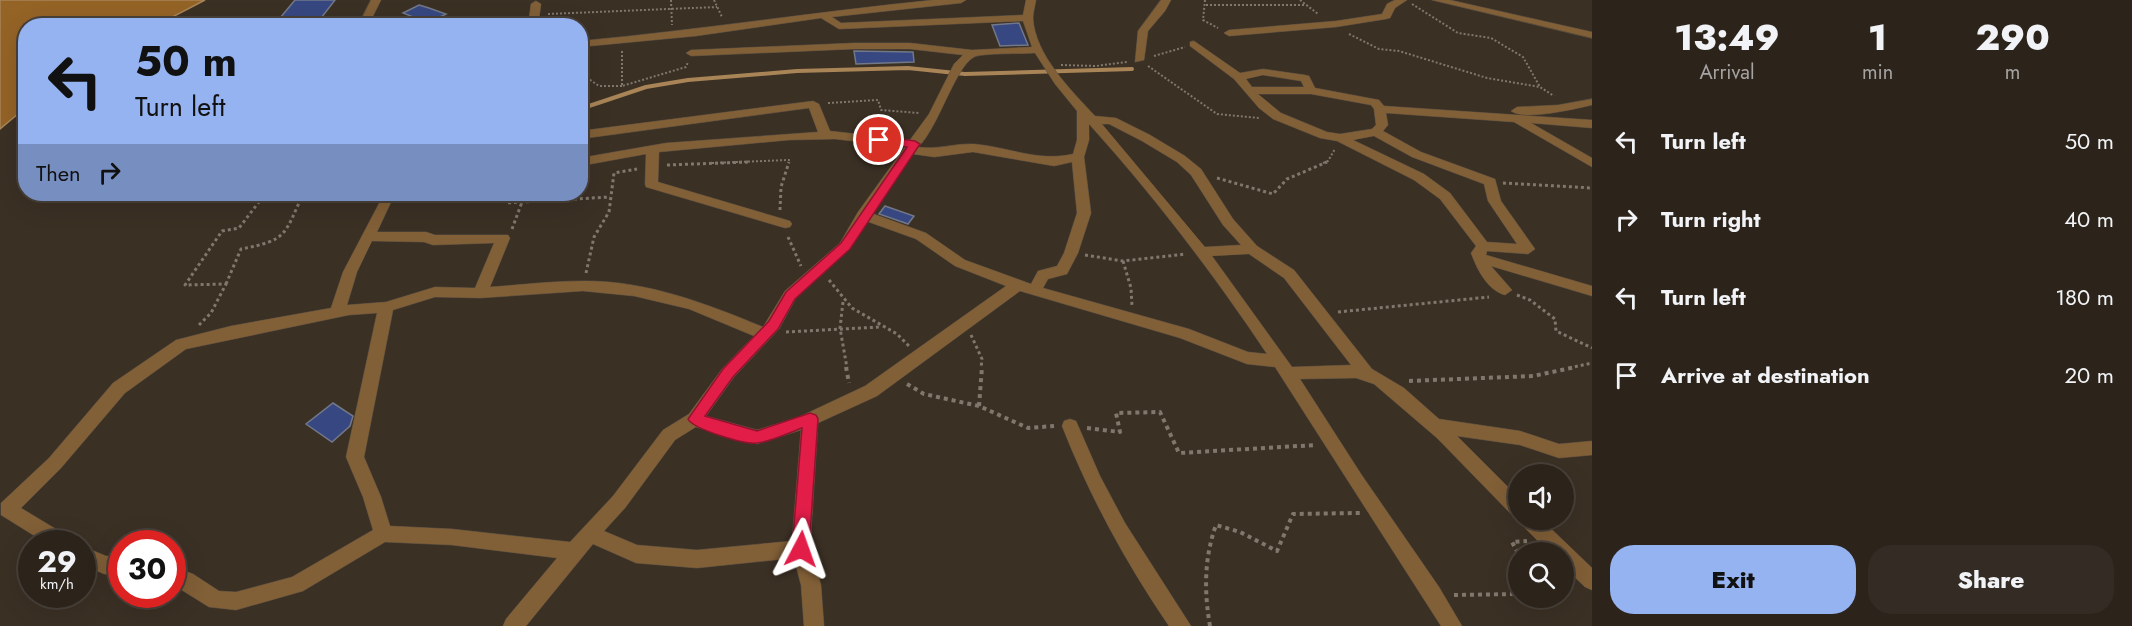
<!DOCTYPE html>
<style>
:root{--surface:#2c241b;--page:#342c24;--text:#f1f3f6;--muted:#a6a4a3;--line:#48413a;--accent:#95b2f1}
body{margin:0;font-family:Jost,sans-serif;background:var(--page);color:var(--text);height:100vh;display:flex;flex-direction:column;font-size:22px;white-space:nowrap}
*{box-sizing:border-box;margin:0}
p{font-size:20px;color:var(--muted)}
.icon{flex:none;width:33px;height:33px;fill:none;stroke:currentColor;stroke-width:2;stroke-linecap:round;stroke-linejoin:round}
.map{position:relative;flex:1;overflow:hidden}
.sheet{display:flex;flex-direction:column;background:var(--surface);width:540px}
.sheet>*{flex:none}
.hud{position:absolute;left:18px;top:18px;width:570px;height:183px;border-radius:24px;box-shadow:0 6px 24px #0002,0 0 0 2px var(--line);background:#95b2f1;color:#111;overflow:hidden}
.buttons{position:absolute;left:1508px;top:464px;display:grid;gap:12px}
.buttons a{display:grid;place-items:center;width:66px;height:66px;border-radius:50%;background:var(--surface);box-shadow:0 6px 24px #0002,0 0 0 2px var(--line);font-size:30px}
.speed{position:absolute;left:18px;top:530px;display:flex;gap:12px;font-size:30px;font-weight:700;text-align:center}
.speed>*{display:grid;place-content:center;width:78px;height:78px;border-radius:50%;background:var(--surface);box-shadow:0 6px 24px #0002,0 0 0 2px var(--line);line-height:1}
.speed small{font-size:15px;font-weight:400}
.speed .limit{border:9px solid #d22;background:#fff;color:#111}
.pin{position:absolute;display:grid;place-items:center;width:51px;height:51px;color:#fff;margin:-26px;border:3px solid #fff;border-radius:50%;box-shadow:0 2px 6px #0007}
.me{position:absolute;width:66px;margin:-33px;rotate:4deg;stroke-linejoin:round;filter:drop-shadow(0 0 4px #0008)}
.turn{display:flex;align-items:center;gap:21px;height:126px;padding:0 18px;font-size:27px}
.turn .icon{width:78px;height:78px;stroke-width:2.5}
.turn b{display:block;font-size:42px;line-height:51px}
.then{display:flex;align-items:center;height:57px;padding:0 18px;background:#0003;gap:12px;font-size:22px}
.eta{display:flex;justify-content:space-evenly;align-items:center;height:102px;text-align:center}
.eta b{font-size:36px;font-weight:800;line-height:42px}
.action{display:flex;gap:12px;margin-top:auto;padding:12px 18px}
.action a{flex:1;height:69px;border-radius:24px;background:var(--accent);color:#111;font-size:24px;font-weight:800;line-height:69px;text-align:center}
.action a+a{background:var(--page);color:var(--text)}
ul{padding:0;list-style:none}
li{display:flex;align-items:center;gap:18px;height:78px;padding:0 18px}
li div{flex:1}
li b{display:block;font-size:22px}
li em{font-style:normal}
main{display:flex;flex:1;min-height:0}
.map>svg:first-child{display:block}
.water{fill:#946326;stroke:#a88457;stroke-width:1.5}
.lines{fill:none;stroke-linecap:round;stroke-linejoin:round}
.stream{stroke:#a88457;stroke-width:4}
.building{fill:#374781;stroke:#727888;stroke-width:1.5}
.minor-casing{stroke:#574d42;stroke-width:1}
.path-far2{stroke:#80776d;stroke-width:2;stroke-dasharray:2 2;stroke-linecap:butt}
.path-far1{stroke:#80776d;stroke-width:3;stroke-dasharray:3 3;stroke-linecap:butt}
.path{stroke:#80776d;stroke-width:4;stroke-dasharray:4 4;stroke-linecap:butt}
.minor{fill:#815f37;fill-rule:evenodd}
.route{fill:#e11d48;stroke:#92132f;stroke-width:1.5}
</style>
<main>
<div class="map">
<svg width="1592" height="626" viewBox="0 0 1592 626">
<rect width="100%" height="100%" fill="#3b3024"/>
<polygon class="water" points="0,0 205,0 157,25 26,26 25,108 0,129"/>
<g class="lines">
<polyline class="stream" points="580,109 646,87 688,80 797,71 908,68 965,74 1132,69"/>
</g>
<g class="building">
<polygon points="295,0 335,0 318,22 275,24"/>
<polygon points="419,5 429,8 446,14 428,23 403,13"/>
<polygon points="1019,23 1028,45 1000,46 992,25"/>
<polygon points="854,51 913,52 914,62 856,64"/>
<polygon points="885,206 914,216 908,224 879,214"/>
<polygon points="333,403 353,416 350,426 332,442 306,424"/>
</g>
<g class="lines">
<g class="minor-casing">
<g id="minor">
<polygon points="371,0 381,0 368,26 358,26"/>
<path d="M933,0H966L961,3L832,17L841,23L1023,15L1026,0H1036C1035,6 1033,13 1033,18C1035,55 1071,90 1095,116L1116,118L1150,135L1185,156L1201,169L1233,219L1257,246L1294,270L1372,369L1404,388L1439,419L1520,431L1559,444L1592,441V455L1559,458L1520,445L1457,436L1518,497V517L1512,515L1437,438L1374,384L1356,378L1300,379L1361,474L1439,587L1462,626H1441L1275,367L1247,364L1180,338L1020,291L877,396L818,423L810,549L821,585L824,626H804L801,585L794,558L697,568L636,563L593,544L526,626H503L506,619L557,558L452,545L385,542L303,591L236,610L209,607L172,584V566L193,574L219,591L236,592L292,577L373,530L363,497L346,457L377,313L349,315L186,349L125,393L61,468L21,508L69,537L71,543H46L1,515V503L49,458L113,383L176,340L231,326L331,308L343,272L384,194H409L407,197L392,200L377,232H426L435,235H508L510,238L490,287C520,285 551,281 582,281C645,280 705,303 763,327L785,291L840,243L858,212L905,147L835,139L789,140L659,152L658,182L790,221L792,224L790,227L785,228L646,187L645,184L646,154L580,166V158L666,143L818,132L809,108L580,139V131L813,101L819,104L830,131L910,140L929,114L954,64L963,55L910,49H854L691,56L686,53L691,50L854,43H910L972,50L1032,47L1023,21L839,29L821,18L696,36L580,47V41C698,30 815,12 933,0ZM1035,53L1055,84L1077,111V140L1073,154C1037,162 1009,147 974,144C955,143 937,150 918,147C938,129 955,67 974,57C982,53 1023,54 1035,53ZM1089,124C1154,196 1213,273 1267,354L1248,352L1189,329L1043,288L1048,279L1067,274L1078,253L1091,213L1084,157L1089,140ZM1102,124H1109L1142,141L1177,162L1191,175L1223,225L1241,245L1205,247ZM973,152L1054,166L1072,162L1077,213L1064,253L1057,266L1038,271L1031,284L965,260L926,233L871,213L913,154L934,157ZM866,221L916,239L955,266L1006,286L865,386L799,417L757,430L706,416L734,377L779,329L796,298L850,249ZM372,241L424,242L433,245L494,243L475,288L435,287L386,302L347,305L357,272ZM1249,254L1284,278L1351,365L1292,367L1212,256ZM583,291L634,296L689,309L754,336L722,369L689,414L663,430L613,496L570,542L452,529L390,526L381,497L364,457L393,310L435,297L480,298ZM696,427L757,444L801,430L792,541L697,550L637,545L604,531L625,508L675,440Z"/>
<polygon points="1161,0 1171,0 1165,11 1148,31 1144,60 1135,62 1138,31"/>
<polygon points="1395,0 1407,0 1395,8 1390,18 1386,19 1336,27 1229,36 1224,33 1229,30 1336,21 1382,14 1387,4"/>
<polygon points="1432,0 1450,0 1592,32 1592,38"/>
<polygon points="536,1 541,4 538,26 528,26 531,4"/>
<path d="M1194,41L1240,73L1263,69L1305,75L1309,76L1315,88L1379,100L1384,106L1592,120V128L1531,123L1592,158V167L1514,122L1386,113L1388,125L1383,131L1421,152L1495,179L1501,201L1535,249L1528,254L1487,251L1486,255L1592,286V296L1491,266L1512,290L1505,295C1487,290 1477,269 1471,253L1476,246L1440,199L1414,180L1337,141L1320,138L1273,119L1259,108L1234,79L1190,46V42ZM1263,75L1301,81L1304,87H1252L1246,79ZM1258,94H1311L1371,105L1374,109L1376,125L1372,129L1340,134L1327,132L1281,113ZM1374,136L1412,157L1484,184L1488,201L1517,244L1487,242L1450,193L1424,174L1353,140Z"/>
<path d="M1592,99V105C1575,109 1524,121 1511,111L1517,107L1558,105Z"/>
<path d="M1070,419L1076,421L1100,476L1125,523L1191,626H1169C1126,563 1090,497 1062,426L1064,421Z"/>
<polygon points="1519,519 1541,519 1592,568 1592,590 1585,587 1563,566 1563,552 1549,552 1522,525"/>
<polygon points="82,546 106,556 122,557 122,575 104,574 82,564"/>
</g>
</g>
<g class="path-far2">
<polyline points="671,0 672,25"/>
<polyline points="714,0 722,17"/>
<polyline points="1205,0 1203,20 1218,28"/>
<polyline points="1300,0 1318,14"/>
<polyline points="1412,4 1458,33 1491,38 1523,57 1540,87"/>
<polyline points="1206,5 1306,5"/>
<polyline points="548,14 717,7"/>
<polyline points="1349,34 1379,49 1399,51 1487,78 1540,87 1554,96"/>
<polyline points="622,51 622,86 686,67 688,62"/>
<polyline points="1154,56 1185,47"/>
<polyline points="1061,65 1096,66 1127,62"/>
<polyline points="1148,66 1217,114 1259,118"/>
<polyline points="580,73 599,86 622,86"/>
<polyline points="828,103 878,100 881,110 919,113"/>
<polyline points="712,163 789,160 788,163"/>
<polyline points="1323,163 1328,161 1335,149"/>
</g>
<g class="path-far1">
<polyline points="667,165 749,162"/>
<polyline points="1217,178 1273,194 1287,179 1327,162"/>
<polyline points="1503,183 1592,188"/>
<polyline points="506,194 505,203 610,197"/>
<polyline points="302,197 374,197"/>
<polyline points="780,210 781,187 789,162"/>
<polyline points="512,229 522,202"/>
<polyline points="788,237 801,266"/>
<polyline points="1085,255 1123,261 1186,254"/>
<polyline points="1123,261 1131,288 1132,306"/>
<polyline points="586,273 594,237 609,212 614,173 637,169"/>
<polyline points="829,280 852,308 897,334 909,346"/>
<path d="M226,284L241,249C288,240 284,235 303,194"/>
<polyline points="1517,295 1530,300 1555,319 1556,331 1592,348"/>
<polyline points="843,302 840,328 847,368"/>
<polyline points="1338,312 1489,297"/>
<polyline points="199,325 211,313 226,284 185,285 222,231 239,228 265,194"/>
<polyline points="786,332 880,327"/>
<polyline points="971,335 982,359 981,368"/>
<polyline points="1569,368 1592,363"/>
</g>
<g class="path">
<polyline points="846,367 849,383"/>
<polyline points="1409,381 1533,376 1576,367"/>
<polyline points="907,384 924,394 979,406 1028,428 1054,426"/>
<polyline points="979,406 982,367"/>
<polyline points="1087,428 1120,432 1116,413 1160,412 1179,453 1316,445"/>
<polyline points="1518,553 1512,542 1527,541"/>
<polyline points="1454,595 1518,594"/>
<path d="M1210,626C1204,592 1204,558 1216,525L1240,532L1277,551L1293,514L1360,513"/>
</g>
<use href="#minor" class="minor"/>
</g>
<path class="route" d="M879,136L915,141L920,144L850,249L795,299L778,329L733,377L705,416L757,431L810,413L816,415L818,419L809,549L807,555L801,557L795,555L792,549L802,428C788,433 771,442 757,443C745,445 693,429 688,419L723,369L769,321L786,292L841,243L907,147L875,142L873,140Z"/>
</svg>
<div class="buttons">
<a><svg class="icon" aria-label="sound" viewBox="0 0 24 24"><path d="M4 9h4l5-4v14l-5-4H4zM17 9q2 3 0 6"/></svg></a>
<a><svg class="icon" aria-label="search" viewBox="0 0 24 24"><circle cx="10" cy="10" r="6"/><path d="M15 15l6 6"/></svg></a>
</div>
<div class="speed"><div>29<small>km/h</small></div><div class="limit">30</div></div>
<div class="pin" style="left:879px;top:140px;background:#d93025"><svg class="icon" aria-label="arrive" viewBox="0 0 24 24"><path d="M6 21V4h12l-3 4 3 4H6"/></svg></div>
<svg class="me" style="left:801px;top:549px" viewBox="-20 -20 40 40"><path d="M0-17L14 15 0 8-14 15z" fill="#e11d48" stroke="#fff" stroke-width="4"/></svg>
<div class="hud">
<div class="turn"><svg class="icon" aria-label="left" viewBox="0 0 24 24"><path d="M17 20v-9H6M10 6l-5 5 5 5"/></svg><div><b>50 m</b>Turn left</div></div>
<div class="then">Then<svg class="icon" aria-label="right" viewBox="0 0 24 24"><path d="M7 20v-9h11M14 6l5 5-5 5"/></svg></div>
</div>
</div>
<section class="sheet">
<div class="eta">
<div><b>13:49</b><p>Arrival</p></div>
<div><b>1</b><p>min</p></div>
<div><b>290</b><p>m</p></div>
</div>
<ul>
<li><svg class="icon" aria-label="left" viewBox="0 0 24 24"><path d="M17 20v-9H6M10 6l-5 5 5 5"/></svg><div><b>Turn left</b></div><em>50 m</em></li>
<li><svg class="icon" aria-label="right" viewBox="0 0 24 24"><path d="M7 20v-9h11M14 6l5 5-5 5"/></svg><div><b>Turn right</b></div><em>40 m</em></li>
<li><svg class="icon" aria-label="left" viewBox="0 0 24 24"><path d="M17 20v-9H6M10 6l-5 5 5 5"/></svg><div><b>Turn left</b></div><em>180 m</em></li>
<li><svg class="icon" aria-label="arrive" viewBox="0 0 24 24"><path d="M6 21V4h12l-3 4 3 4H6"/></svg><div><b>Arrive at destination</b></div><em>20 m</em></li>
</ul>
<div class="action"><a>Exit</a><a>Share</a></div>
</section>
</main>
